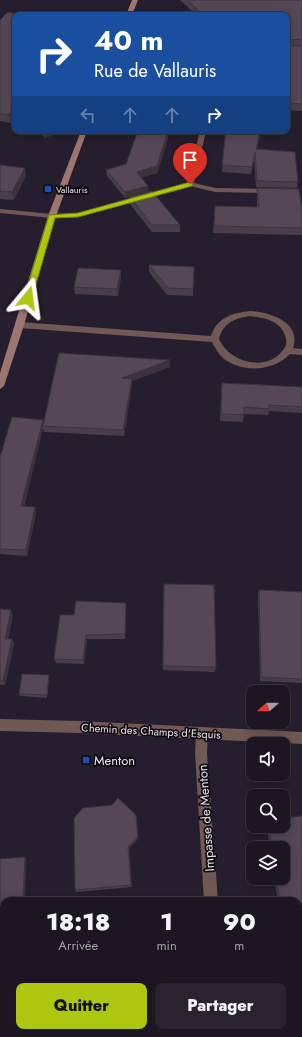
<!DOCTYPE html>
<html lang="fr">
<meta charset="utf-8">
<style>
:root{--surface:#1c1622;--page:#29232f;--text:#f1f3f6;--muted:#a09fa5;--line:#3a3540;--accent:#adc60f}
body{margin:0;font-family:Jost,sans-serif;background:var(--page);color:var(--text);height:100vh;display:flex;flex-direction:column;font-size:15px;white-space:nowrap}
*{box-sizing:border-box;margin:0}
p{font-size:13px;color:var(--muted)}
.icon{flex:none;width:22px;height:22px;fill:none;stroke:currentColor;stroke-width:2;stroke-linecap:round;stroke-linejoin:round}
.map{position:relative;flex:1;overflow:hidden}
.sheet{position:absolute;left:0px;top:897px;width:302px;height:140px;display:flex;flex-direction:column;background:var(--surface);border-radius:12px 12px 0 0;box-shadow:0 2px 10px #0003,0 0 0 1px var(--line)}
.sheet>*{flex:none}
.hud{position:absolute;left:12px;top:12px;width:278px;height:122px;border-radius:8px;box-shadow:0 2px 10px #0003,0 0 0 1px var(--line);background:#1a4fa0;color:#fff;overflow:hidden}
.needle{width:26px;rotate:249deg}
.buttons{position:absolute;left:246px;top:685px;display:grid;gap:8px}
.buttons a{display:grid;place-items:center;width:44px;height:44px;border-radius:8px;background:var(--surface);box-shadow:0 2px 10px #0003,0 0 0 1px var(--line);font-size:20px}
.pin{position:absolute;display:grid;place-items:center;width:34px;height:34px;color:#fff;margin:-41px -17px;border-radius:50% 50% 50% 0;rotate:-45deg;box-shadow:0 0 4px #0007}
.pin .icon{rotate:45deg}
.me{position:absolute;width:44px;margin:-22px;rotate:16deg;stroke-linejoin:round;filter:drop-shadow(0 0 3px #0008)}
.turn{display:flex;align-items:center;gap:14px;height:84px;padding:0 16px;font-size:18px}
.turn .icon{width:52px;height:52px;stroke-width:2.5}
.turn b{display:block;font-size:28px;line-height:34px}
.lanes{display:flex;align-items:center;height:38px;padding:0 16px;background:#0003;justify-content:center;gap:20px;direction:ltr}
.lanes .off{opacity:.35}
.eta{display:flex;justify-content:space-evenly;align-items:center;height:68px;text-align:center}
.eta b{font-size:24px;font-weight:800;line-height:28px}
.button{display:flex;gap:8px;margin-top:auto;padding:8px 16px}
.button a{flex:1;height:46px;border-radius:8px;background:var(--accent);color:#111;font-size:16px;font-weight:800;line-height:46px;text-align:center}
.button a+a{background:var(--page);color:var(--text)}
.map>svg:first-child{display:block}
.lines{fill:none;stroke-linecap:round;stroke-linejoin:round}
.minor{fill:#705854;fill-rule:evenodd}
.tertiary{fill:#705854;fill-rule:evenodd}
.secondary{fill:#9d7670;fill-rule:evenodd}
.wall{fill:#493d49}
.shaded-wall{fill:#3c323c}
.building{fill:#554755;stroke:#3c323c}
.route{fill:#adc60f;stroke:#70810a}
.transit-dot{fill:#1a4fb4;stroke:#0d0a10;stroke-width:1.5}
.labels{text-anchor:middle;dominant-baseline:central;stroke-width:3.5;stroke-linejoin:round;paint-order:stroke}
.far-poi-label{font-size:9px;fill:#e9e5f0;stroke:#0d0a10;text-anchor:start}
.street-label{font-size:11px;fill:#e9e5f0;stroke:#0d0a10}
.near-poi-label{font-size:13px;fill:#e9e5f0;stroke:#0d0a10;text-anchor:start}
.near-street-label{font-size:13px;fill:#e9e5f0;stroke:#0d0a10}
</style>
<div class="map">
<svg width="302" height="1037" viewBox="0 0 302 1037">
<rect width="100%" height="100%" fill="#251e2e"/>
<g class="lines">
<g class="minor">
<polygon points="200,131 206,131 194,183 215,188 270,189 273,189 273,193 215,192 190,186 78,217 52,218 0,213 0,209 52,214 78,213 187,183"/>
<path d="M250,311C269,312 302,322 293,348L302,349V355L290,354C273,372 238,374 220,355C217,351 214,346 212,342L20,328L16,325L20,322L211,336C217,317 233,313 250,311ZM250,316C266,318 282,321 286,339C287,343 286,347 283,350C266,373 229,362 219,339C223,323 235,318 250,316Z"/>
<polygon points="202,728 206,730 208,734 207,753 218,901 204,901 195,753 196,734 198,730"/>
<polygon points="211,1033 225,1033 226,1037 212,1037"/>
</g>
<polygon class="tertiary" points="0,719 80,721 302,732 302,744 80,733 0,731"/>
<g class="secondary">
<polygon points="132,0 138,0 132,15 126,15"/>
<polygon points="81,131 87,131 56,216 24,325 4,386 0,389 0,373 48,216"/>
</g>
</g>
<g class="wall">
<polygon points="180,0 302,0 302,46 288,46 302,46 302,111 287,110 287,15 194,13"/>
<polygon points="0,20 11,123 0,121"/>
<polygon points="39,131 63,131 45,138"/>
<polygon points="225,131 261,131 257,149 298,182 297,188 256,187 254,159 251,174 222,172 225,136 224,136"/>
<polygon points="166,146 157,173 141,178 148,192 125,198 107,176 106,170 126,164"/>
<polygon points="0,165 26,176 14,200 0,199"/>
<polygon points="257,188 302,210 302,235 213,233 215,206 257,207"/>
<polygon points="130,197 180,225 180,232 152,232 130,204"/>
<polygon points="149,265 194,267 193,296 167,295 149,272"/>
<polygon points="121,277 118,296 75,294 74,287"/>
<polygon points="59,353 170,367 132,381 132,385 124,436 44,432 43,428 24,506 35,507 36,513 27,556 0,554 0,457 43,420 43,424"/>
<polygon points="222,383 302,387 302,386 302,413 269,411 268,415 244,414 243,422 220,421 221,390"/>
<polygon points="164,584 216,667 215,672 163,670"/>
<polygon points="259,590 302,592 302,683 260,681 258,595"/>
<polygon points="126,608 125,639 87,639 84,664 56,663 54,659 74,615"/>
<polygon points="0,609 13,615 8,639 12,639 14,644 5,685 0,685"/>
<polygon points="49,675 49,678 47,698 20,696 19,694"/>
<polygon points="136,815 138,839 129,849 132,887 76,892 75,890"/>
<polygon points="302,816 302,972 298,945 298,901 278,901 274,878 283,878 283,848 270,848 267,826 283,826"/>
</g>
<g class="shaded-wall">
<polygon points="15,104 15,115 11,123 9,115"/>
<polygon points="44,131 63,131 45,138"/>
<polygon points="168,131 170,131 166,146 157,173 137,179 137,172"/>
<polygon points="260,131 261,131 255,156 256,149"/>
<polygon points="25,168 26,176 14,200 12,192"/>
<polygon points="148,186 148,192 125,198 125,192"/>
<polygon points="121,270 121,277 118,296 117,289"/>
<polygon points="170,360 170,367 132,381 132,385 124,436 122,378"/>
<polygon points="43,420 44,426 43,426 43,428 23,512 21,506"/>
<polygon points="35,507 36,513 27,556 26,550"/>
<polygon points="11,610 13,615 7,644 5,639"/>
<polygon points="86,635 87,639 84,664 83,660"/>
<polygon points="12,639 14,644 5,685 3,681"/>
<polygon points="138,837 138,839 129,849 132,887 128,847"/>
<polygon points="25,857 26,859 25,901 23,901"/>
<polygon points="0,954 4,956 0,963"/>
</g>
<g class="building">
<polygon points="187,0 302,0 302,39 287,40 287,15 187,15 199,11"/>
<polygon points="8,12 16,14 18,13 28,15 15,15 15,104 9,115 0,114 0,20"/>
<polygon points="287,45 288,46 302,46 302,104 287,103"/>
<polygon points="138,131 168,131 157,166 137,172 148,186 125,192 106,170 126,164"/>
<polygon points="226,131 260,131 256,149 295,152 298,182 257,181 255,152 252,167 222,165"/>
<polygon points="0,165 25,168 12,192 0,191"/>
<polygon points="257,188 299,189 302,210 302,228 214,226 215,206 259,207"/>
<polygon points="152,191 180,225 152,225 130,197"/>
<polygon points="149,265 194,267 193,289 168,288"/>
<polygon points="78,268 121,270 117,289 74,287"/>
<polygon points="59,353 170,360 122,378 132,379 123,430 43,426"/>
<polygon points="222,383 302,387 302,407 269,405 269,409 244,407 244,415 221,414"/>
<polygon points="12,417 43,420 21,506 35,507 26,550 0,549 0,457"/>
<polygon points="164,584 214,585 216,667 163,666"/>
<polygon points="259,590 302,592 302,679 261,677"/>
<polygon points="76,601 126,603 125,634 86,635 83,660 54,659 60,615 74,615"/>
<polygon points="0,609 11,610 5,639 12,639 3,681 0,680"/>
<polygon points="22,674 49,675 47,695 19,694"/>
<polygon points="118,798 136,815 138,837 128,847 131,885 75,890 74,818 83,808 112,805"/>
<polygon points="302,816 302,955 298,928 298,901 280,901 276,878 283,878 283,848 272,848 269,826 283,826 283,818"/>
<polygon points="25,857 23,901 4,901 4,905 0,905 0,859"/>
<polygon points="66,1033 86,1033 66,1035"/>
</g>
<polygon class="route" points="190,182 193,184 192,186 78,217 55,218 32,298 28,300 25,299 24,298 49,215 78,213"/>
<g class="transit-dot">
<rect x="44" y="185" width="8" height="8" rx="2"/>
<rect x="82" y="756" width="8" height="8" rx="2"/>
</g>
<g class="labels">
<g class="far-poi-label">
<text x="56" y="189">Vallauris</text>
</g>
<g class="street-label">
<text transform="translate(151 731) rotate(3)">Chemin des Champs d'Esquis</text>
</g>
<g class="near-poi-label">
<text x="94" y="760">Menton</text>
</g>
<g class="near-street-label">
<text transform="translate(206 818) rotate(-94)">Impasse de Menton</text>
</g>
</g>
</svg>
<div class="buttons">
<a><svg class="needle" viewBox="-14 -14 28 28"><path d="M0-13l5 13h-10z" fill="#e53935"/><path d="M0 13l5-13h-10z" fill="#a09fa5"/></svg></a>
<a><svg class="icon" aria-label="sound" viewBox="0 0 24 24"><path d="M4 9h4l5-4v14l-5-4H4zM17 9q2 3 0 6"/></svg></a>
<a><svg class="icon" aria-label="search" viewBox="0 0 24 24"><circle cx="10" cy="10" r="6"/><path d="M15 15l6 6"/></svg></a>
<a><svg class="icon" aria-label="layers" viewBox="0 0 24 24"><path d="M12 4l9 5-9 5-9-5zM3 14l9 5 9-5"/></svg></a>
</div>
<div class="pin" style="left:190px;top:184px;background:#d93025"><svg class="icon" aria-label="arrive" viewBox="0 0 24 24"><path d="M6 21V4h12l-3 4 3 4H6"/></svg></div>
<svg class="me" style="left:28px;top:298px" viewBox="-20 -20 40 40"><path d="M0-17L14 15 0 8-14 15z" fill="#adc60f" stroke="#fff" stroke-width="4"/></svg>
<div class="hud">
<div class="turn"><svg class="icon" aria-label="right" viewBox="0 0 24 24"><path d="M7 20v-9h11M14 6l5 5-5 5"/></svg><div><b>40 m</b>Rue de Vallauris</div></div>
<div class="lanes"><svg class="icon off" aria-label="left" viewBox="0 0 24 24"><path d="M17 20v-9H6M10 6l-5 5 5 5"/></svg><svg class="icon off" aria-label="ahead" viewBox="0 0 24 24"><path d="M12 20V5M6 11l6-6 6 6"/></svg><svg class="icon off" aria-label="ahead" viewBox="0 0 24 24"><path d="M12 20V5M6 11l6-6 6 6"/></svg><svg class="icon" aria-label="right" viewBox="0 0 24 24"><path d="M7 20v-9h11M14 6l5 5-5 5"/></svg></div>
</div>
<section class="sheet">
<div class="eta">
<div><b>18:18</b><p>Arrivée</p></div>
<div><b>1</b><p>min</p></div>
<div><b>90</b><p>m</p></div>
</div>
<div class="button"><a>Quitter</a><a>Partager</a></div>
</section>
</div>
